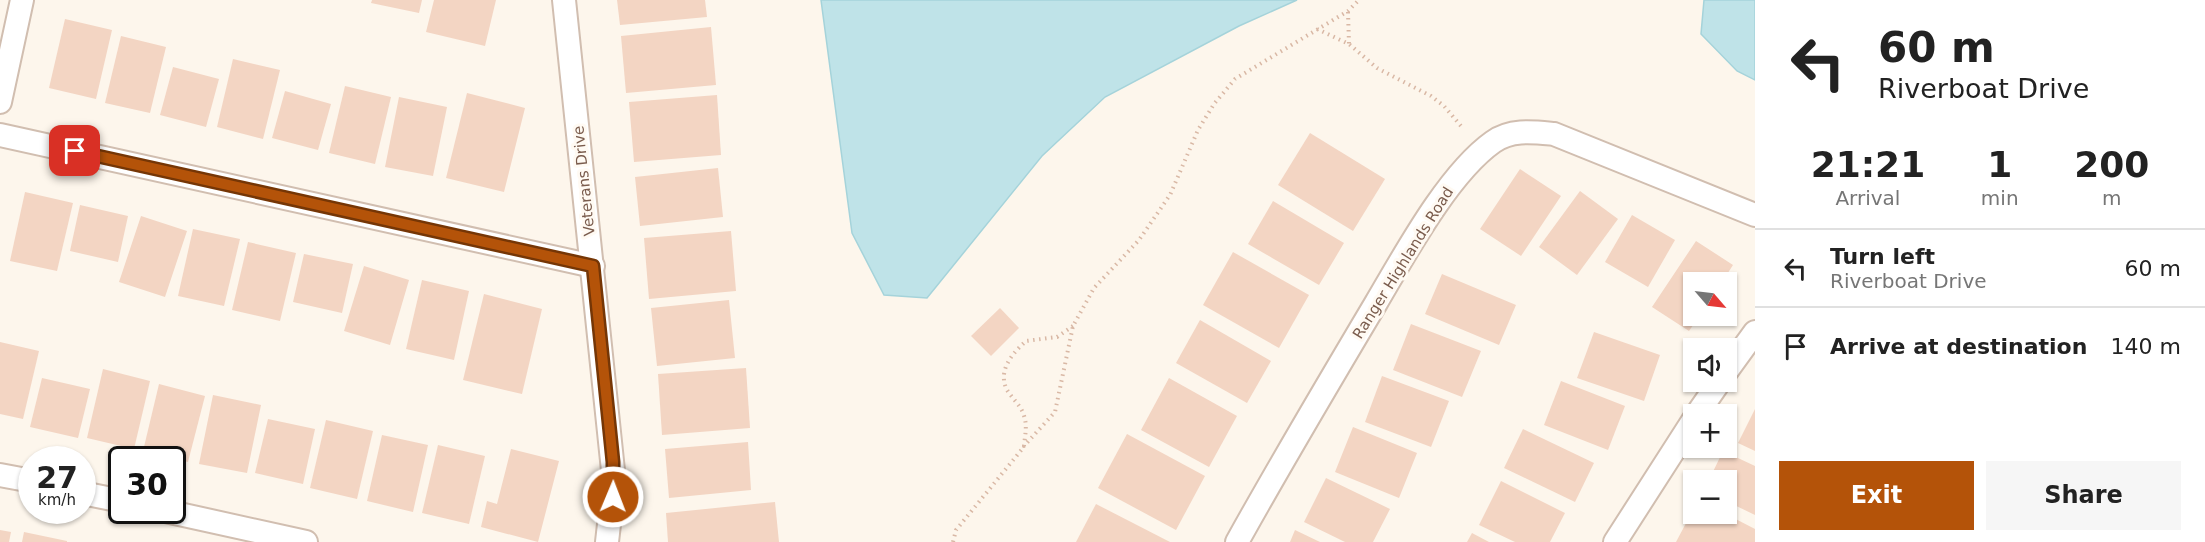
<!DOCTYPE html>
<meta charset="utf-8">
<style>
:root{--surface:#fff;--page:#f6f6f6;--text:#222;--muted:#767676;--line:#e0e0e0;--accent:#b45309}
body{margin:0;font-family:"DejaVu Sans",sans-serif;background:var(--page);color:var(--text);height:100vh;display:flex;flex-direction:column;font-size:22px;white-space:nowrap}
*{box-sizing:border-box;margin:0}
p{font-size:20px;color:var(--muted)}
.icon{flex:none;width:33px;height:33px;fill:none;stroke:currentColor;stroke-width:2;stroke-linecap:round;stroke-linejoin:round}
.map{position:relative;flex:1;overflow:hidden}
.details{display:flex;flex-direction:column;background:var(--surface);width:450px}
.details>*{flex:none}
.hud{background:#fff;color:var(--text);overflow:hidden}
.needle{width:39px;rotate:118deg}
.tools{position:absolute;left:1683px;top:272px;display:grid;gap:12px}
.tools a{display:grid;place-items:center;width:54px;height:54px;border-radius:0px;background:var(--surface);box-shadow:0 2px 4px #0004;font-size:30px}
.speed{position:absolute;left:18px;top:446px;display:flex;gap:12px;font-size:30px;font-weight:700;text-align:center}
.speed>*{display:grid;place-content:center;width:78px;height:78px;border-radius:50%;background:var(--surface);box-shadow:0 2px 4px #0004;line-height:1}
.speed small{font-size:15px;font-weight:400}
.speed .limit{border:3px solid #111;border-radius:9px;background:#fff;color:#111}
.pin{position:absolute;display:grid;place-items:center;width:51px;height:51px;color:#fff;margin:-26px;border-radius:12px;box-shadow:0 3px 9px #0006}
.me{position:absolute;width:66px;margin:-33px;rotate:1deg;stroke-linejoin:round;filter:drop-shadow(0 0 4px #0008)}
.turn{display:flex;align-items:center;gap:21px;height:126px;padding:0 24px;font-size:27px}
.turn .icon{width:78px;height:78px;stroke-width:2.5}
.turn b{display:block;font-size:42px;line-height:51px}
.eta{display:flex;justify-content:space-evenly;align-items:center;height:102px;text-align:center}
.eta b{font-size:36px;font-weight:600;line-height:42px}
.button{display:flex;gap:12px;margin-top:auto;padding:12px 24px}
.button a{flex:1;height:69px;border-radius:0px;background:var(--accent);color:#fff;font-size:24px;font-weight:600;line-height:69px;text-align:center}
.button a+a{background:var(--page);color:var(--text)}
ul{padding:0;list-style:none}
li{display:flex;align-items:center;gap:18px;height:78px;padding:0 24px;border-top:2px solid var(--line)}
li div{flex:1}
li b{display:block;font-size:22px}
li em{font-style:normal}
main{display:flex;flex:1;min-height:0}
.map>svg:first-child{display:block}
.water{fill:#bfe3e8;stroke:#a5d3da;stroke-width:1.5}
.building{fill:#f3d5c3}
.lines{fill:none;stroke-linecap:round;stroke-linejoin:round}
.street-casing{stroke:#d1beb0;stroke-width:26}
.path{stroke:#d9b8a5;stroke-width:4;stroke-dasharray:1.5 4.5;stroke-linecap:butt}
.street{stroke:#fff;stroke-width:22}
.route-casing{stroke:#753606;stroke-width:15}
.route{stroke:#b45309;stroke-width:10}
.labels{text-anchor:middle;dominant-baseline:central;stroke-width:6;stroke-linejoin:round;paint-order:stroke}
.street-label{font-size:15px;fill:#7a5c4d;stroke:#fffaf3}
</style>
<main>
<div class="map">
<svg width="1755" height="542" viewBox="0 0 1755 542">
<rect width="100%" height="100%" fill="#fdf6ec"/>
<g class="water">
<polygon points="821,0 1297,0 1239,26 1105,97 1042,156 927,298 884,295 852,233"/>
<polygon points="1704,0 1755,0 1755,80 1737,71 1701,34"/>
</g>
<g class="building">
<polygon points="372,0 422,0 419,13 371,3"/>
<polygon points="434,0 496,0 485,46 426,32"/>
<polygon points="617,0 705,0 707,17 620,25"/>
<polygon points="65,19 112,30 96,99 49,88"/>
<polygon points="711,27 716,85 626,93 621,36"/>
<polygon points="121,36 166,47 150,113 105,103"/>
<polygon points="233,59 280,70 263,139 217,127"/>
<polygon points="173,67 219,79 206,127 160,115"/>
<polygon points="345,86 391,97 375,164 329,153"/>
<polygon points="285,91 331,104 318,150 272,138"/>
<polygon points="467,93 525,108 504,192 446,178"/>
<polygon points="717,95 721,155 634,162 629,102"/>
<polygon points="399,97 447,107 433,176 385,167"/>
<polygon points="1310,133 1385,179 1353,231 1278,185"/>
<polygon points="718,168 723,217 640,226 635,177"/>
<polygon points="1520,169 1561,196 1521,256 1480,229"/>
<polygon points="1580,191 1618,219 1577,275 1539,247"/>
<polygon points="25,192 73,203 57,271 10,261"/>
<polygon points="1273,201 1344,243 1319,285 1248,244"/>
<polygon points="80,205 128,216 118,262 70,251"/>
<polygon points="1632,215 1675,240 1648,287 1605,262"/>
<polygon points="141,216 187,231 165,297 119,282"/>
<polygon points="193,229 240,239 224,306 178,296"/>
<polygon points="731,231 736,291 649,299 644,238"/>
<polygon points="1696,241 1733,265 1722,282 1694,282 1694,315 1700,315 1689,331 1652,307"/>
<polygon points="248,242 296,253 280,321 232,310"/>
<polygon points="1233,252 1309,295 1279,348 1203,305"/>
<polygon points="304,254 353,264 342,313 293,302"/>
<polygon points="364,266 409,280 390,345 344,331"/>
<polygon points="1442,274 1516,305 1499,345 1425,314"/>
<polygon points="422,280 469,291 454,360 406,349"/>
<polygon points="484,294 542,309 522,394 463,380"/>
<polygon points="729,300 735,358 657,366 651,308"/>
<polygon points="1000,308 1019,328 991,356 971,336"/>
<polygon points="1200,320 1271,361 1247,403 1176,363"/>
<polygon points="1411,324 1481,351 1462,397 1393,370"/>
<polygon points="1594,332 1660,355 1644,401 1577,378"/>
<polygon points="0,342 39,351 23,419 0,414"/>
<polygon points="746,368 750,428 662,435 658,374"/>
<polygon points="103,369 150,381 134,449 87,438"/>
<polygon points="1382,376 1449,401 1431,447 1365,422"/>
<polygon points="42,378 90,389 78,438 30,427"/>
<polygon points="1169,378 1237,416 1209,467 1141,430"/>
<polygon points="1561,381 1625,406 1608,450 1544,425"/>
<polygon points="159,384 205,396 188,462 143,451"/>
<polygon points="213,395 261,405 247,473 199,464"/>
<polygon points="1755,409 1755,451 1738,443"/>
<polygon points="268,419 315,429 303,484 255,473"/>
<polygon points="326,420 373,431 357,499 310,488"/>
<polygon points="1353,427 1417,453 1399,498 1335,472"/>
<polygon points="1523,429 1594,463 1575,502 1504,468"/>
<polygon points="1127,434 1205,476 1176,530 1098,488"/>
<polygon points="382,435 428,445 413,512 367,501"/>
<polygon points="748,442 751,490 669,498 665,449"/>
<polygon points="438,445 485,456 469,524 422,513"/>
<polygon points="511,449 559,461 538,542 481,527 487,501 497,504"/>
<polygon points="1723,451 1755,466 1755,515 1726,501 1726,480 1709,480"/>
<polygon points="1326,478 1390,509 1373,542 1345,542 1304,522"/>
<polygon points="1501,481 1565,513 1550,542 1515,542 1479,525"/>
<polygon points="775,502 779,542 668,542 666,513"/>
<polygon points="1096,504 1170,542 1076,542"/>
<polygon points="1694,508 1694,513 1724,513 1755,529 1755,542 1676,542"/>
<polygon points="0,530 11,532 9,542 0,542"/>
<polygon points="1295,530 1320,542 1290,542"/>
<polygon points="24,532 67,541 67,542 22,542"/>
<polygon points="1472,533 1489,542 1467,542"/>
</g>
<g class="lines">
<g class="street-casing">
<g id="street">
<polyline points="564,0 614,480 607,542"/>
<polyline points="0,102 22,0"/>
<polyline points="0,135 593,266"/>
<polyline points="1726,372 1755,332"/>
<polyline points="1697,414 1720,381"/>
<polyline points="0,475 32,481"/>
<polyline points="82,493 122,501"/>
<polyline points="161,510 306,542"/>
<path d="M1237,542C1282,461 1329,382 1376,303C1405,254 1448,174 1493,142C1511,129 1533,132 1554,134L1755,215"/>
<polyline points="1615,542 1694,419"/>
</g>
</g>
<g class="path">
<polyline points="1348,12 1349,44"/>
<polyline points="1317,29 1349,44 1377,68 1431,96 1444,106 1461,126"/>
<path d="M1073,326L1057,337L1026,341C1013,353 997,370 1007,390C1012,398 1020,405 1023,413C1028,425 1025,434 1024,446L1055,412L1073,326L1094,288L1139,240L1170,195L1198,130L1214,104L1235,79L1348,11L1359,0"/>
<polyline points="953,542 956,530 1023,448"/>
</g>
<use href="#street" class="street"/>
</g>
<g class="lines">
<g class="route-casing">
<polyline id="route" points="75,151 593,266 613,462 613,497"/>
</g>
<use href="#route" class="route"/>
</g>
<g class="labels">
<g class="street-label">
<text transform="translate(584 181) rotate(-96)">Veterans Drive</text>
<text transform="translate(1403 263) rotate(-58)">Ranger Highlands Road</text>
</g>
</g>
</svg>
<div class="tools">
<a><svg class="needle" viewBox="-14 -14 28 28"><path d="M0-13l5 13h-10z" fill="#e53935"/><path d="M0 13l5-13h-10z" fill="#767676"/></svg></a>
<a><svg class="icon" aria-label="sound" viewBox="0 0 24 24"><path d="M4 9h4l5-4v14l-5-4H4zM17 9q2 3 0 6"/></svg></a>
<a>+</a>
<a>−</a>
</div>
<div class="speed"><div>27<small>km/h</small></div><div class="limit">30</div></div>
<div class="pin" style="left:75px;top:151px;background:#d93025"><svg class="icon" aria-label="arrive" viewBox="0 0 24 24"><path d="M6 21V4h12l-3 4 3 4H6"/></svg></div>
<svg class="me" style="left:613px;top:497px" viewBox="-20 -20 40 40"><circle r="17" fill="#b45309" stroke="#fff" stroke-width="3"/><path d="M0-11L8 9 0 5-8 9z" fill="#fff"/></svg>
</div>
<section class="details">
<div class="hud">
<div class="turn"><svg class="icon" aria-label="left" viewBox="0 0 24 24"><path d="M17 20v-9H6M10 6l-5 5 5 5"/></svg><div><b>60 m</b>Riverboat Drive</div></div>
</div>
<div class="eta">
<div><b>21:21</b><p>Arrival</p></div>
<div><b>1</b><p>min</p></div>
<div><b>200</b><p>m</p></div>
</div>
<ul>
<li><svg class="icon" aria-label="left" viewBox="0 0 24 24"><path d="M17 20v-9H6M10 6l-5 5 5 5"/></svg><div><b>Turn left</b><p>Riverboat Drive</p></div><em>60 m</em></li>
<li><svg class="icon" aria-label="arrive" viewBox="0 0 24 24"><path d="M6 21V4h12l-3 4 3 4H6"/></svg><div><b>Arrive at destination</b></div><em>140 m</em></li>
</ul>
<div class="button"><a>Exit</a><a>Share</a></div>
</section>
</main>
